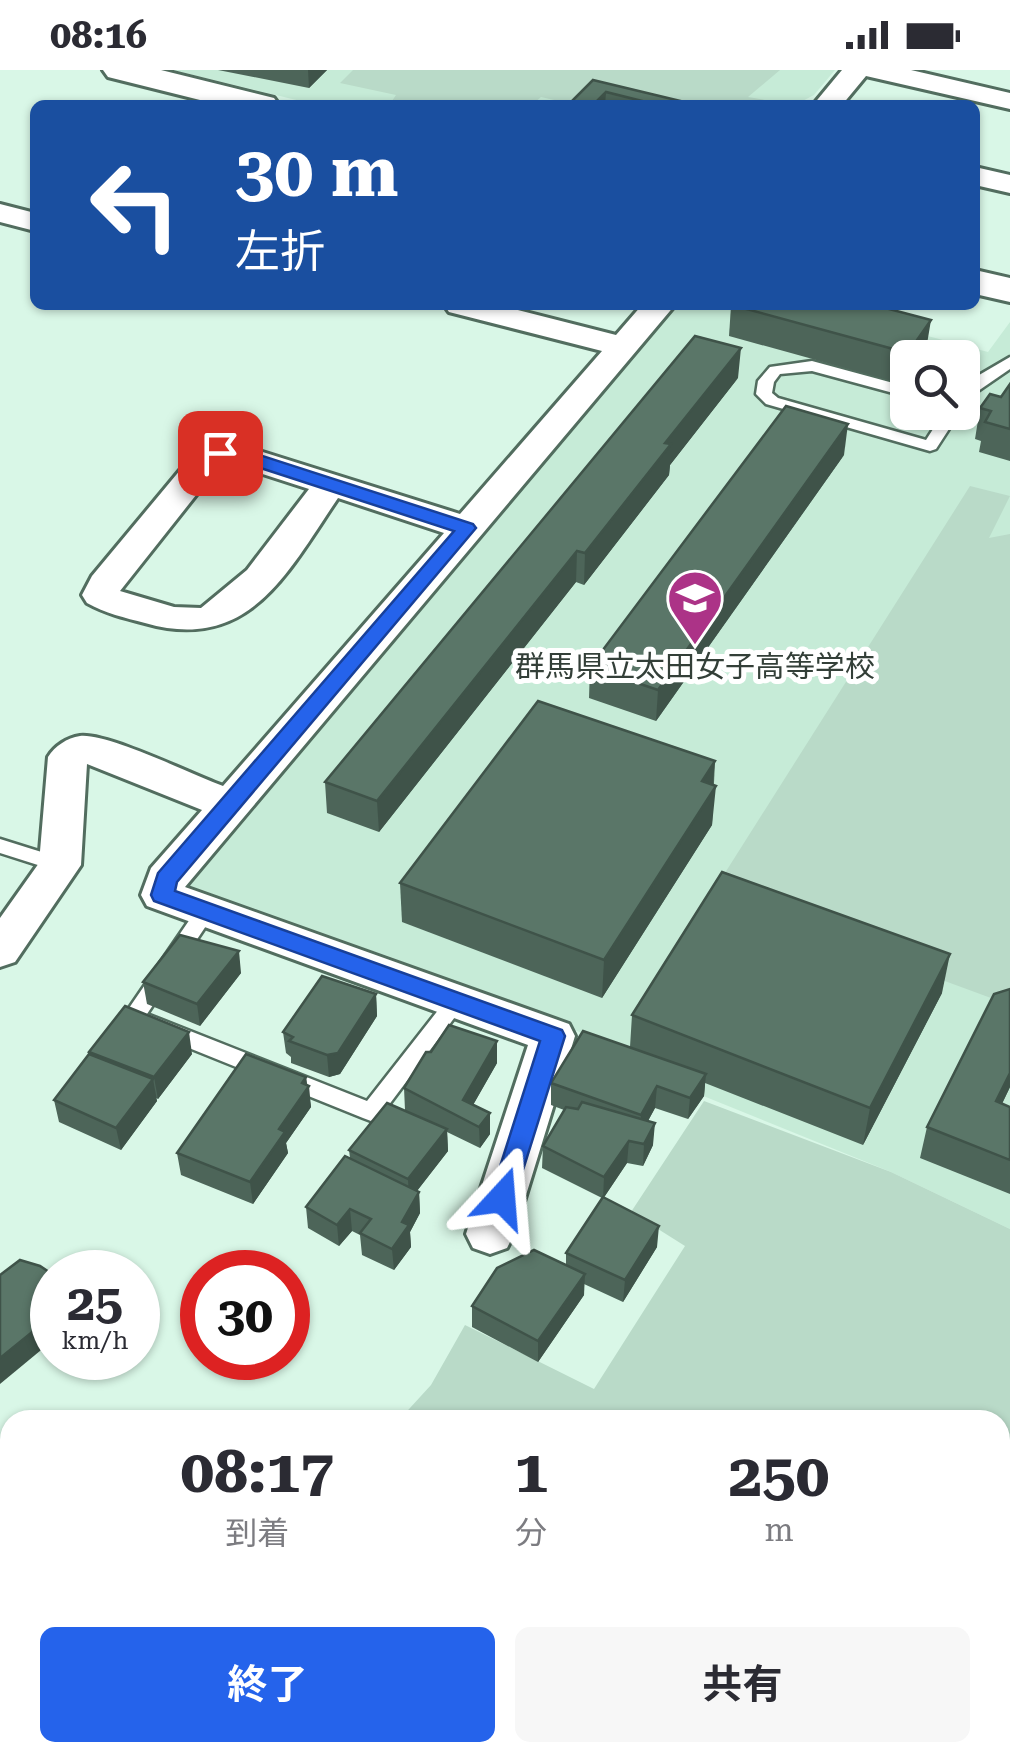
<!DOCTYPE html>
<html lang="ja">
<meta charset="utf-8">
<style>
:root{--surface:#fff;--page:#f7f7f7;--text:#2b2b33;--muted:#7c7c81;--accent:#2563eb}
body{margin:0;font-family:"Roboto Serif","Noto Sans JP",serif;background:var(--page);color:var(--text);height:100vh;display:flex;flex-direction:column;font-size:38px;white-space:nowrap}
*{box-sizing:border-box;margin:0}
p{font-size:32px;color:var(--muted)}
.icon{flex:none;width:55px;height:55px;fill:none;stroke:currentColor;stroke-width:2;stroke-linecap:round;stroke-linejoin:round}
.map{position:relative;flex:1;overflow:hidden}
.panel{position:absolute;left:0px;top:1340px;width:1010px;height:352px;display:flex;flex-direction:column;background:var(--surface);border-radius:30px 30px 0 0;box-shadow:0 2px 8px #0004}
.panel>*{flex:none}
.banner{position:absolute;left:30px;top:30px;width:950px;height:210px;border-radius:15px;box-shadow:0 2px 8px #0004;background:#1a4fa0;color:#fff;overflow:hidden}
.tools{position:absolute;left:890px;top:270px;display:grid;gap:20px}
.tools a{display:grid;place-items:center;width:90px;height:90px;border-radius:15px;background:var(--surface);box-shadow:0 2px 8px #0004;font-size:50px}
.speed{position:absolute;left:30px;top:1180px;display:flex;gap:20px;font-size:50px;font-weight:700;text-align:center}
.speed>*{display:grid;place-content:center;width:130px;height:130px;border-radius:50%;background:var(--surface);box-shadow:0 2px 8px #0004;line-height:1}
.speed small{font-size:25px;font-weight:400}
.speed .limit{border:15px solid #d22;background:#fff;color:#111}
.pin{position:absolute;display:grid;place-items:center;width:85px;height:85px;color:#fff;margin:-42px;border-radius:20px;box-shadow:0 5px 15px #0006}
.me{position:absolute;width:110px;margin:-55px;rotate:19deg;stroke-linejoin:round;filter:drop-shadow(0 0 8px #0008)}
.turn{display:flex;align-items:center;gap:35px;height:210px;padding:0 40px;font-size:45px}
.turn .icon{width:130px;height:130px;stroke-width:2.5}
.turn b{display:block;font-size:70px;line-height:85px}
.eta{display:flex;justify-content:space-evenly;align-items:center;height:170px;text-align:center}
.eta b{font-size:60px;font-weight:700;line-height:70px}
.action{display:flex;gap:20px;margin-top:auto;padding:20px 40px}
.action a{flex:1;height:115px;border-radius:15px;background:var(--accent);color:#fff;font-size:40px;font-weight:700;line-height:115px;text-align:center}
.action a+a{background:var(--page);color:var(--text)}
.status{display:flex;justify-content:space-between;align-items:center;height:70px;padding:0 50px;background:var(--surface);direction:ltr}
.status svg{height:28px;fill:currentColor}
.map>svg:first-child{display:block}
.built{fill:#c6ebd7;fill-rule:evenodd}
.green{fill:#b9dac8}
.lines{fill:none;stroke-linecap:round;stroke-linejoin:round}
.service-casing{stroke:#526d5f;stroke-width:5}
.minor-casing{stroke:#526d5f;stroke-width:6}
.tertiary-casing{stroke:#526d5f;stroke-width:6}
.service{fill:#fff;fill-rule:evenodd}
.minor{fill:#fff;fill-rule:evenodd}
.tertiary{fill:#fff;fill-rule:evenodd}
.rail-casing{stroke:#5d6d64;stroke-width:12}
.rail{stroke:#fff;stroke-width:9;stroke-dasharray:28;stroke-linecap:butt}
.wall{fill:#4d6559}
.shaded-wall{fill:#3f5349}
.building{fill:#5a7668;stroke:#3f5349;stroke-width:2.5}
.route{fill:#2563eb;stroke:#184099;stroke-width:2.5}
.labels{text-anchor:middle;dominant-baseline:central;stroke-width:10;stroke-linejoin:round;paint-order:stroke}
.poi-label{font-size:30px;fill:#333f38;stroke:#fff}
</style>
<div class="status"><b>08:16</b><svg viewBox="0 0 49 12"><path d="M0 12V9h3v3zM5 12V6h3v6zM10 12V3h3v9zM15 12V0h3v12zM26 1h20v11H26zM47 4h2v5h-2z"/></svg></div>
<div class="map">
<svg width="1010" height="1691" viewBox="0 0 1010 1691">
<rect width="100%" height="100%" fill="#d9f7e7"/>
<g class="built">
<polygon points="173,0 835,0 814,25 795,35 317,35"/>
<path d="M674,235H811L988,282L1010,252V1159L891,1102L592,981L582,963L388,886L180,819ZM908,288H962V342H908Z"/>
<polygon points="0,1608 10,1609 10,1682 438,1683 437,1691 0,1691"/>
</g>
<g class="green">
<polygon points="353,0 780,0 748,27 782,33 576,35 541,27 532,35 394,35 390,34 396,25 340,13"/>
<polygon points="970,416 1010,426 989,468 1010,464 1010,935 711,825"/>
<polygon points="704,1031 891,1102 1010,1159 1010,1441 1000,1442 1000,1350 399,1350 431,1315 465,1255 594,1319 685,1176 631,1142"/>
</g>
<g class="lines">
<g class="service-casing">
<g id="service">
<polygon points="1010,287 1010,299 962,332 962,318 974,308"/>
<polygon points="812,291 908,317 908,327 812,301 780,304 774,312 772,323 778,328 926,370 944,342 960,342 936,379 930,381 766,334 756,324 758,311 770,297"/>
<polygon points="0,769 67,790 70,795 60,802 0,783"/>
<polygon points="206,834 216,841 147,944 367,1031 450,925 464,925 467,931 379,1048 371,1051 363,1048 127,953 124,947 127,941 199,836"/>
<polygon points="1010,1545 1010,1569 1000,1571 1000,1547"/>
</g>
</g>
<g class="minor-casing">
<g id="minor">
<polygon points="842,0 911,0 1010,23 1010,39 866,6 842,35 813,35"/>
<polygon points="975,97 1010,105 1010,123 975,115"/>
<polygon points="0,134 35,143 35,161 0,152"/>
<path d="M444,235H498L616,265L642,235H675L185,817L569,954L575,966L514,1164L507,1178L490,1184L473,1178L466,1164L528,975L147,836L141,825L151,798L202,740L87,694L81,795L15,892L0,897V848L39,793L48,687C55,676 67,668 80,666C108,663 193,705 223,716L444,463L338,428C287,503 249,583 145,553C125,548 105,543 87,533L82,525L92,506L196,381L234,373L460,444L602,281L449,242ZM232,394L309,419L247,500L201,538L174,537L120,521L219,396Z"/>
<rect x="0" y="1556" width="10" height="54"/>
</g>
</g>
<g class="tertiary-casing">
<g id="tertiary">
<polygon points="103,0 161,0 274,28 279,35 220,35 108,7"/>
<polygon points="975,200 1010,208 1010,232 975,224"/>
<polygon points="143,1682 214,1682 213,1691 141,1691"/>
</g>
</g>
<use href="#service" class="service"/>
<use href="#minor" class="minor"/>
<use href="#tertiary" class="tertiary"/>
<g class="rail-casing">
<g id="rail">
<polyline points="1000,1493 1010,1491"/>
<polyline points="0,1535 10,1535"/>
</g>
</g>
<use href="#rail" class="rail"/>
</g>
<g class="wall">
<polygon points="218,0 327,0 309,18"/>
<polygon points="593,10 697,35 568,35"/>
<polygon points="731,236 926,280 903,314 729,266"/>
<polygon points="738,308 670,395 669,405 584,515 576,512 379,762 327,743 325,712"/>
<polygon points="1010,314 1010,391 979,382 981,371 975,369 980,338 1001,327"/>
<polygon points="844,385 656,651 589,628 590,597"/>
<polygon points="715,691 712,755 602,928 402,852 400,813"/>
<polygon points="241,903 200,956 147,934 143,912"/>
<polygon points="1010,919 1010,1017 1002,1034 1010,1037 1010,1124 920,1088 927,1057"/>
<polygon points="942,923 863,1075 705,1013 704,1026 688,1049 655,1038 648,1051 653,1075 643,1096 627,1093 604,1127 657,1177 623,1232 584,1214 584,1225 538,1292 472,1257 472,1236 566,1195 566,1183 602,1128 542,1098 543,1076 564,1040 551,1035 551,1013 630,977 632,945"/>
<polygon points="376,924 377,946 340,1004 329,1007 291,993 291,987 286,983 283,962"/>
<polygon points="497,971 497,993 473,1035 490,1043 490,1064 480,1078 447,1062 448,1081 417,1121 419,1122 420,1143 410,1162 411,1177 394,1200 362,1185 360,1165 352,1161 339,1176 308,1158 306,1137 350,1088 349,1080 405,1040 404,1018 431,982"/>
<polygon points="89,982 192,984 158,1029 156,1028 157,1031 121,1080 59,1052 54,1030 89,984"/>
<polygon points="306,1007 311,1037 286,1073 288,1083 253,1134 181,1105 177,1083"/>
</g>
<g class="shaded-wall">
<polygon points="308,0 327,0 309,18"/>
<polygon points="606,22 605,35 593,35"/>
<polygon points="931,250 926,280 921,288 908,288 908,307 903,314 908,283"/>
<polygon points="741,278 738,308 670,395 669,405 584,515 585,483 665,373"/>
<polygon points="848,354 844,385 656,651 658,620"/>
<polygon points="577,481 576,512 379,762 377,731"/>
<polygon points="715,691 712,722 716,716 712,755 602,928 604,890 702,711"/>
<polygon points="239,881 241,903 200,956 197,934"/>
<polygon points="950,884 942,923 863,1075 870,1038"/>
<polygon points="376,924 377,946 340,1004 329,1007 327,985"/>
<polygon points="189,962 192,984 158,1029 154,1007"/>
<polygon points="497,971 497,993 465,1049 463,1030"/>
<polygon points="1010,1003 1010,1017 988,1062 996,1031"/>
<polygon points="706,1004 704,1026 688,1049 690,1028"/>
<polygon points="306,1007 307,1018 309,1016 311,1037 286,1073 288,1083 253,1134 250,1112"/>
<polygon points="153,1009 157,1031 121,1080 116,1058"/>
<polygon points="657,1016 655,1038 639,1067 641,1045"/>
<polygon points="490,1043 490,1064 480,1078 479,1057"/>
<polygon points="655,1053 653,1075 643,1096 644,1074"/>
<polygon points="447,1059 448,1081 409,1131 408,1109"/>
<polygon points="629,1071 627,1093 603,1129 604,1107"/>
<polygon points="419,1122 420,1143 410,1162 411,1177 394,1200 392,1179 402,1152"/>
<polygon points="350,1139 352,1161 339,1176 337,1155"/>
<polygon points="659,1156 657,1177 623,1232 625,1210"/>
<polygon points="585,1204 584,1225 538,1292 538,1271"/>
<polygon points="52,1246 52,1271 0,1314 0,1288"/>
</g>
<g class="building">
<polygon points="593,10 697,35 658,35 606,22 593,35 568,35"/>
<polygon points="732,235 874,235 931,250 908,283"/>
<polygon points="695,266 741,278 665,373 671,374 585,483 577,481 377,731 325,712"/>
<polygon points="1010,314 1010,359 985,352 991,341 980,338 990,324 1001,327"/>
<polygon points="786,336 848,354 658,620 590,597"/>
<polygon points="538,631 715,691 702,711 716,716 604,890 400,813"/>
<polygon points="722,802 950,884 870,1038 632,945"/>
<polygon points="180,865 239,881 197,934 143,912"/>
<polygon points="322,906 376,924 338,983 327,985 289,971 293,967 283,962"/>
<polygon points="1010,919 1010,1003 996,1031 1010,1037 1010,1090 927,1057 994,924"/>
<polygon points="125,936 189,962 154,1007 89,982"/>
<polygon points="449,955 497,971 463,1030 490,1043 479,1057 404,1018 426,982 431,982"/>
<polygon points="583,961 706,1004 690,1028 657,1016 641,1045 551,1013"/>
<polygon points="89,984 153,1009 116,1058 54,1030"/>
<polygon points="246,984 306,1007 302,1013 309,1016 279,1059 285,1062 250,1112 177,1083"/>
<polygon points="582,1032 655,1053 644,1074 629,1071 604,1107 543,1076 566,1037 578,1039"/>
<polygon points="387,1033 447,1059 408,1109 349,1080"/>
<polygon points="345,1086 419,1122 402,1152 409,1155 392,1179 360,1163 371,1149 350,1139 337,1155 306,1137"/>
<polygon points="603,1127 659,1156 625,1210 566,1183"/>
<polygon points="534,1180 585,1204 538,1271 472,1236 497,1198"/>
<polygon points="20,1190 40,1196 52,1204 52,1246 0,1288 0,1205"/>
<polygon points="438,1682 500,1682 499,1691 437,1691"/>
<polygon points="592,1682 707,1682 706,1691 592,1691"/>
</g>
<polygon class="route" points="220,377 241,379 473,454 476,458 177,812 175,821 562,960 565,966 512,1135 502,1138 493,1135 490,1128 540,971 154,831 151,825 158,803 454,461 233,389 214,387 211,383"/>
<defs>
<g id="school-pin" transform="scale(2.875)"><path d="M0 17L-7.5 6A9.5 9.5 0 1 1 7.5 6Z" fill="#ac3387" stroke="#fff"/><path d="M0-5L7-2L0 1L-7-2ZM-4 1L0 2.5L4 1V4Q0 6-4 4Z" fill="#fff"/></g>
</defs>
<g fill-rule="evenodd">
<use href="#school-pin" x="695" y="528"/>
</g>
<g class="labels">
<g class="poi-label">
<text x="695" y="596">群馬県立太田女子高等学校</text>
</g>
</g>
</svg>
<div class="tools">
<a><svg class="icon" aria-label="search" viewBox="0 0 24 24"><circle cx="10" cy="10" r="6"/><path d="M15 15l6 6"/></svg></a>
</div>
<div class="speed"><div>25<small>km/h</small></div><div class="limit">30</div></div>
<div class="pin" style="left:220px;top:383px;background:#d93025"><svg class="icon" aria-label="arrive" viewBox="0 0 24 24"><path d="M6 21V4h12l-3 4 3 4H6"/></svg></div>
<svg class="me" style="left:502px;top:1128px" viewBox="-20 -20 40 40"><path d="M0-17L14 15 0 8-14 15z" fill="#2563eb" stroke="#fff" stroke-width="4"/></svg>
<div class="banner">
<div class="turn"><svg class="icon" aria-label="left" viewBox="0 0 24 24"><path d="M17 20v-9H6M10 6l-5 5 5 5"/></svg><div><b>30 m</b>左折</div></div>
</div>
<section class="panel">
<div class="eta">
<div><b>08:17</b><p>到着</p></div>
<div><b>1</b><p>分</p></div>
<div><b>250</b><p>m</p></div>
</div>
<div class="action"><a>終了</a><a>共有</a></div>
</section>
</div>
